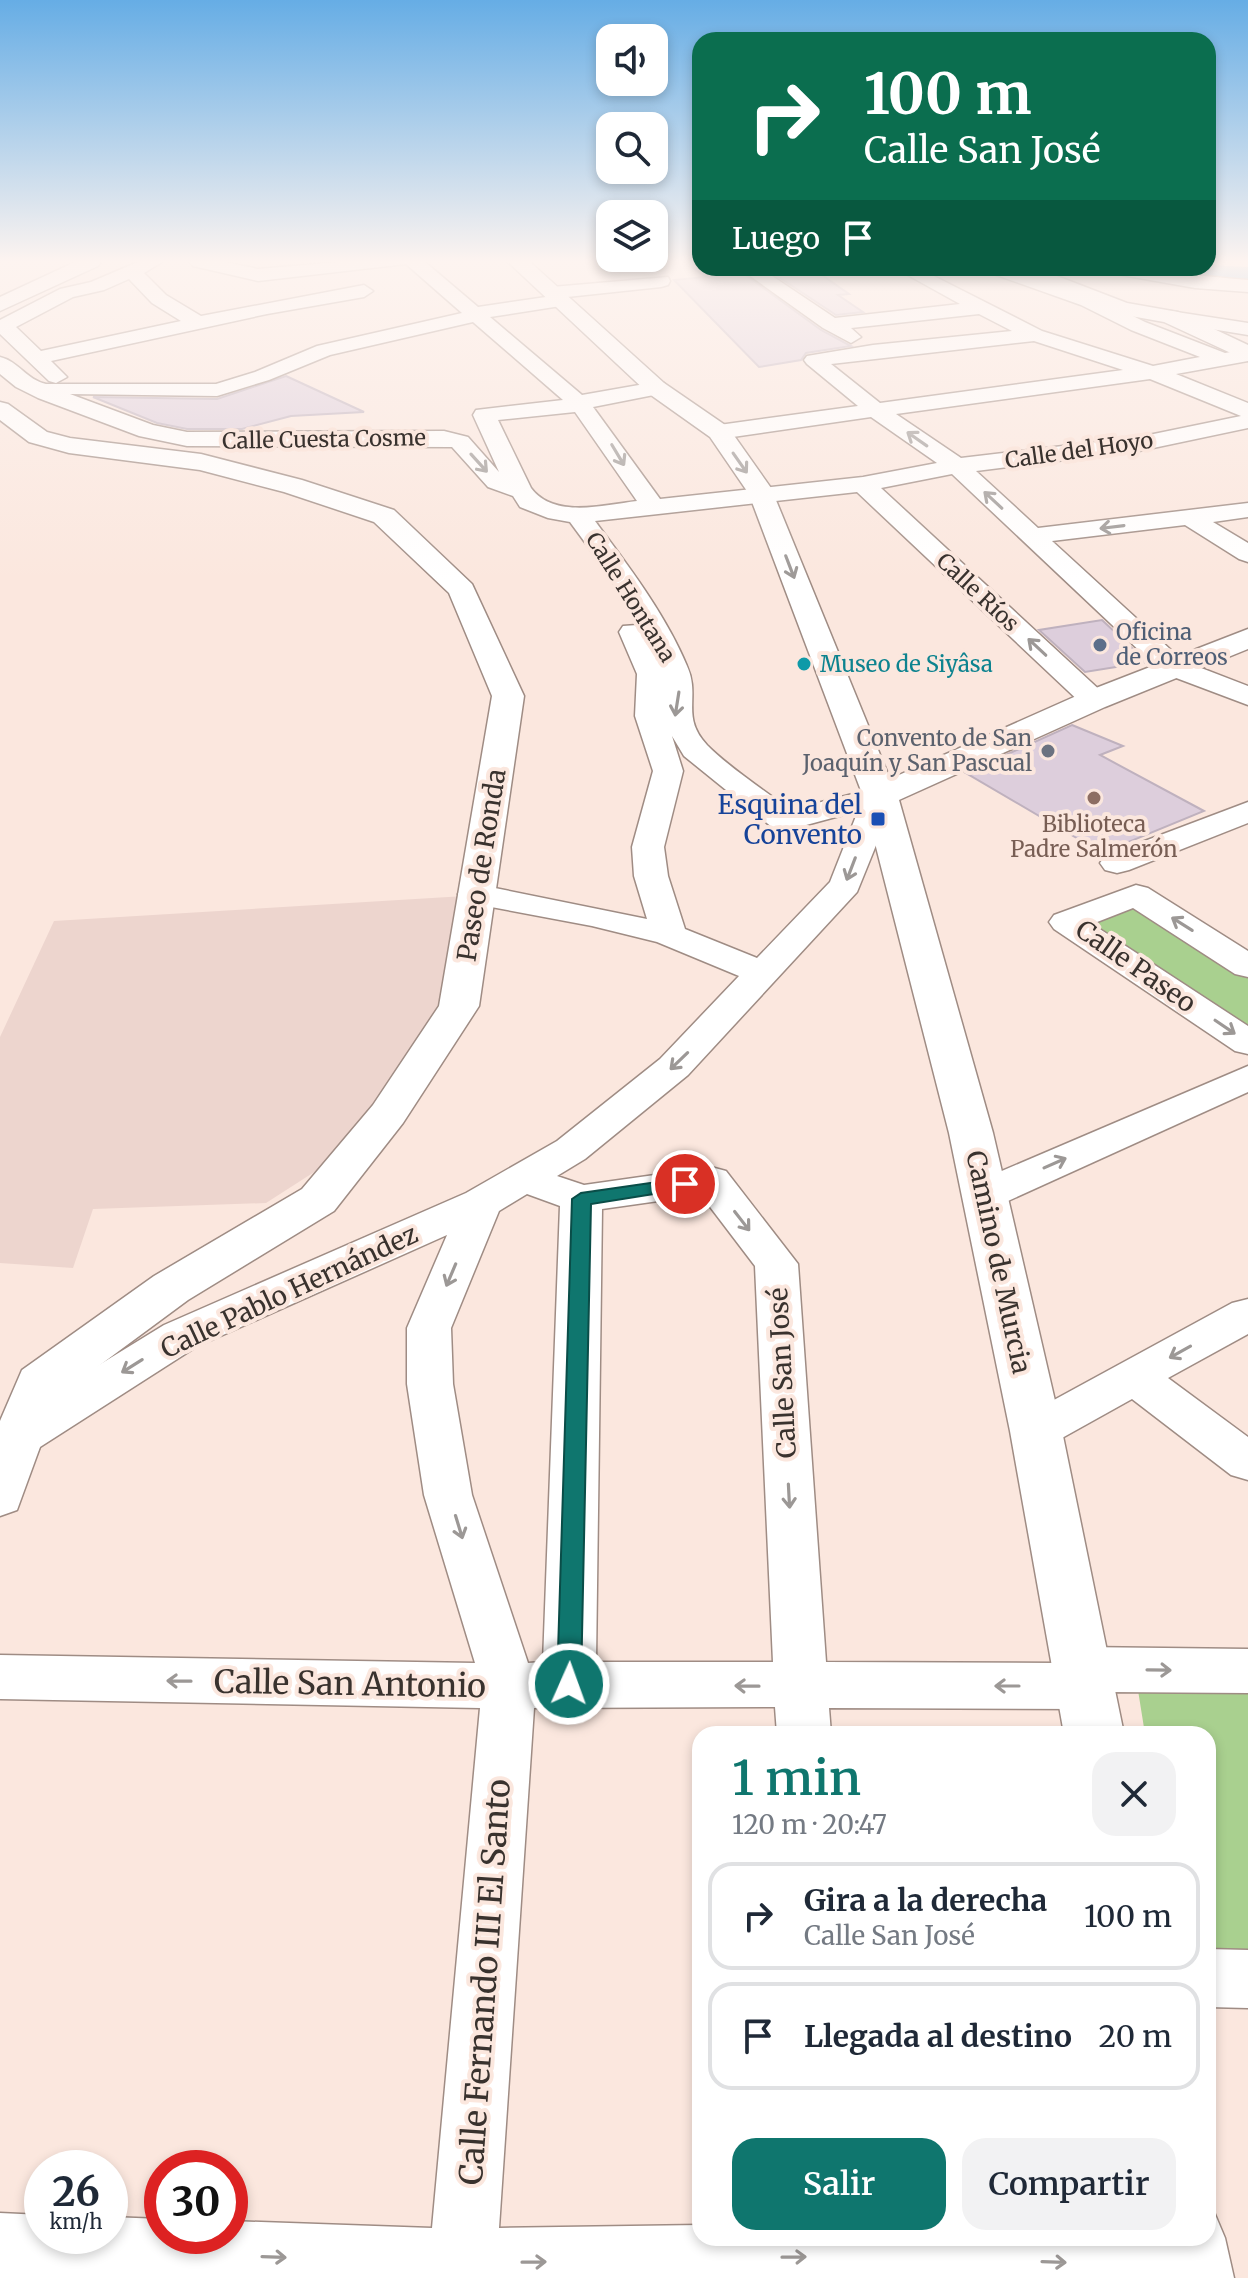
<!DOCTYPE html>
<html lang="es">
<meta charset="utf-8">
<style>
:root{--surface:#fff;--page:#f2f2f3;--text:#1f2937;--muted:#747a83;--line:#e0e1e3;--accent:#0f766e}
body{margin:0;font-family:Merriweather,serif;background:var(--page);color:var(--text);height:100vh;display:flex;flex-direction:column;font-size:30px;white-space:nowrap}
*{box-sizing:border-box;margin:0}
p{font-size:26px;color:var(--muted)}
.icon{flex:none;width:44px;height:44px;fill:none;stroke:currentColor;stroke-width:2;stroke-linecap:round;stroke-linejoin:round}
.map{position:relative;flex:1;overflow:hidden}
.panel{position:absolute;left:692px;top:1726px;width:524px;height:520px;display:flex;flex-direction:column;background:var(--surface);border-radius:24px;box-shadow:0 4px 12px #0003}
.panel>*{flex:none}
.guide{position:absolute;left:692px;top:32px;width:524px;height:244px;border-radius:24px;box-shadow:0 4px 12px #0003;background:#0b6e4f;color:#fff;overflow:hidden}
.buttons{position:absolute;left:596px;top:24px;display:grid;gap:16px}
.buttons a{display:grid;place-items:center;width:72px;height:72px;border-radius:16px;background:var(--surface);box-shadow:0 4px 12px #0003;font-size:40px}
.speed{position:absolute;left:24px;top:2150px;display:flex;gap:16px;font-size:40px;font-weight:700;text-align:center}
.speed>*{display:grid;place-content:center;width:104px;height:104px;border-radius:50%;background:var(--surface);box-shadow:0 4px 12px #0003;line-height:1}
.speed small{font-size:20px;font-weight:400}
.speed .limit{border:12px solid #d22;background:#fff;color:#111}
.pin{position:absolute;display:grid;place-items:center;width:68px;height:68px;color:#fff;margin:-34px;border:4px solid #fff;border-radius:50%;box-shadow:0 2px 8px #0007}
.me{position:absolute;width:88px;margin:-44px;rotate:2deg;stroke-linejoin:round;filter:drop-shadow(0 0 6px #0008)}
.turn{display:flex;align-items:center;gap:28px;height:168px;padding:0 40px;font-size:36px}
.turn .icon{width:104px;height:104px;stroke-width:2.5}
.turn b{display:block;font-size:56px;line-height:68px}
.then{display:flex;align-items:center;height:76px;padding:0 40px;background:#0003;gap:16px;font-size:30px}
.round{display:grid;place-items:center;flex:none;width:84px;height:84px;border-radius:24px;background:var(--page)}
.overview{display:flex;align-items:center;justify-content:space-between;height:136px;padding:0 40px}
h1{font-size:48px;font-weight:600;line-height:60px;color:var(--accent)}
.action{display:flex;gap:16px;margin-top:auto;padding:16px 40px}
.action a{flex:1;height:92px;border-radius:24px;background:var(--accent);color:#fff;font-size:32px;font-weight:600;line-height:92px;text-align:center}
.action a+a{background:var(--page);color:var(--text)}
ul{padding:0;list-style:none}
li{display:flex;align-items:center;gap:24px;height:108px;margin:0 16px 12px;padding:0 24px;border:4px solid var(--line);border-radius:24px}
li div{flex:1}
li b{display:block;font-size:30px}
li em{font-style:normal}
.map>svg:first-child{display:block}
.education{fill:#edd5ce}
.green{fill:#a9d08f}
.water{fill:#43a3e0}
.building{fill:#ddcedc;stroke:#bfb1be;stroke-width:2}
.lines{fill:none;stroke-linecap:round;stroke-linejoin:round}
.minor-casing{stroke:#9f8c84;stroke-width:3}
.major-casing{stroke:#9f8c84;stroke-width:3}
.minor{fill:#fff;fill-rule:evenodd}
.major{fill:#fff;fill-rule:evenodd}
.oneway{stroke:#9c9896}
.route{fill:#0f766e;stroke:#0a4d48;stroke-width:2}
.service-dot{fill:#5c6f8a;stroke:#fbe7de;stroke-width:3}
.culture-dot{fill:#0f9aa8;stroke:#fbe7de;stroke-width:3}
.worship-dot{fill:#6b7280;stroke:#fbe7de;stroke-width:3}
.education-dot{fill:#8d6e63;stroke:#fbe7de;stroke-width:3}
.transit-dot{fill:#1a4fb4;stroke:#fbe7de;stroke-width:3}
.labels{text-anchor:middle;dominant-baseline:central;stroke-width:8;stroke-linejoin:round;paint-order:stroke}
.far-street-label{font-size:22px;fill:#39322e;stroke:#fbe7de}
.far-service-label{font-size:22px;fill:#4e5e75;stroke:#fbe7de;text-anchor:start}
.far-culture-label{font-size:22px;fill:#0d838f;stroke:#fbe7de;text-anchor:start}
.far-worship-label{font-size:22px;fill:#5b616d;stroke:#fbe7de;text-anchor:end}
.far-education-label{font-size:22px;fill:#785e54;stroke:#fbe7de}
.transit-label{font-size:26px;fill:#164399;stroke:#fbe7de;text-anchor:end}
.street-label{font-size:26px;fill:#39322e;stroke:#fbe7de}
.near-street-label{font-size:32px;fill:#39322e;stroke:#fbe7de}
</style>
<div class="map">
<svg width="1248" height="2278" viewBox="0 0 1248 2278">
<rect width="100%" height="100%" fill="#fbe7de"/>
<polygon class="education" points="465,896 448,1011 333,1160 266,1203 93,1209 73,1268 0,1263 0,1037 54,921"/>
<g class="green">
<polygon points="1136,895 1248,966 1248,1043 1066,922"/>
<polygon points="1137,1684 1248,1685 1248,1963 1208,1963 1208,1734 1145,1734"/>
</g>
<polygon class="water" points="1208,265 1248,267 1248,281 1142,268 1208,268"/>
<g class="building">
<polygon points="693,268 736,268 821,330 851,346 806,353 801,360 759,367 674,280 706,277"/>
<polygon points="765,268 812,268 849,294 838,295 863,312 836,315"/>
<polygon points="286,376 364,412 291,416 242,429 187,429 157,423 93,397 217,399"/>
<polygon points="1102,620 1147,662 1085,672 1039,630"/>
<polygon points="1072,725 1123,746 1100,755 1204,811 1102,853 966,773"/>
</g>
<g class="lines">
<g class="minor-casing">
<g id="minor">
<path d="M138,262H162L144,273L166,295L201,316L364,285L373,291L364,297L267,314L51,361L67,377L56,383L49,381L0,334V320L60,289L91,282ZM129,279L152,303L181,321L41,351L16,327L73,297L104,290Z"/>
<path d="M190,262H224L258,269L340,262H425L478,307L546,297L543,293L552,287L668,277L670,281L668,285L661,287L567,297L570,301L567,305L490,317L582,395L656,382L664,383L667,388L664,393L593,407L660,499L863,477L937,463L871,417L719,439L708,432L719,425L858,406L807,364L804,360L807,356L873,345L1012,331L979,314L851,328L861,337L851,343L823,328L739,268H760L835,318L960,304L895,268H918L1042,331L1153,366L1200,357L1131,330L1081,305L988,272L985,268H1012L1095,297L1145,322L1225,353L1248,349V361L1176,374L1248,403V428L1139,451L976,471L1038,528L1248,503V517L1213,522L1248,543V562L1239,559L1185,525L1052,541L1183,661L1248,686V705L1163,673L952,474L881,488L1104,694L1109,700L1104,706L1094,709L1084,706L857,492L595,521C627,564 666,615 687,666C701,697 680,716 707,745C731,769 763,789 790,810L880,787L891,789L896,796L857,892L688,1075L585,1159L557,1176L584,1185L711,1167L726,1171L798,1264L826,1662L1057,1663L1062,1653L1081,1647L1248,1649V1693L1109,1692L1104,1702L1085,1709L829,1708L831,1734H777L775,1707L534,1708L499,2228L700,2225V2238H1205L1217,2243L1227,2267L1222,2278H0V2213L42,2215V2236H110V2217L162,2219V2236H230V2221L432,2228L480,1708L0,1699V1655L475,1663L424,1495L407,1384V1328L447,1235L196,1347L40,1447L17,1510L0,1516V1430L3,1424L164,1325L466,1193L557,1141L660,1059L739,976L657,942L592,926L475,904L463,901L458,894L463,887L475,884L647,919L634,876L632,847L653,771L635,716L637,674L619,632L623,626L637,625L609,575L570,522L548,518L520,507L513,496L488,487L452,447L187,446L139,436L38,398L16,387L0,374V357C18,361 27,380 46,384H216L255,372L317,346L462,313L406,264L258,281L193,266ZM473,322L563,400L476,410L473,415L499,472L468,437L444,431L187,432L153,425L70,394L217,396L269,380L330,355ZM1034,341L1123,370L880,403L831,364ZM1150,379L1241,416L1139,437L961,458L896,414ZM575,412L637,501C604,505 554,519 531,488L498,420ZM672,736L684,756L773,828L784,831L858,811L830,882L757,958L685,929L668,876L664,847L683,771ZM527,1194L560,1206L543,1662L528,1663L472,1495L453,1384L451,1328L499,1211ZM701,1195L755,1266L773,1662H596L602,1209Z"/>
<path d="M1107,268C1154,268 1201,277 1248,280V292L1195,288L1116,274Z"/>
<polygon points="1170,311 1248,323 1248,335 1163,321 1160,317"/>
<polygon points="1248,802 1248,823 1129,870 1117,873 1105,870 1100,863 1105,856"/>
<polygon points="1136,885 1148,888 1248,951 1248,977 1235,974 1133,908 1092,924 1248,1026 1248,1054 1235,1051 1054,929 1049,922 1054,915"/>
<polygon points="1248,1066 1248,1092 999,1205 984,1208 969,1205 963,1195 969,1185"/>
<polygon points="1248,1299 1248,1334 1168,1378 1248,1437 1248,1480 1231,1475 1132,1399 1053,1443 1036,1449 1019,1443 1012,1431 1019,1419 1232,1303"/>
<polygon points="1208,1949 1248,1950 1248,2008 1208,2007"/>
</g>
</g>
<g class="major-casing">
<g id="major">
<polygon points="75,262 101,262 98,266 0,311 0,297"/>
<polygon points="508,262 530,262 664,383 728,427 771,488 890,779 1083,693 1248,629 1248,649 1105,707 899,800 993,1133 1062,1431 1124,1734 1064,1734 1010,1431 949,1133 863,796 749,494 710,437 648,393"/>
<polygon points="1008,268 1036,268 1127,303 1178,312 1248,345 1248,361 1164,322 1114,313 1011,272"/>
<polygon points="0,402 8,404 47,432 70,438 201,454 302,480 394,510 472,584 524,696 479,1006 403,1123 334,1211 188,1300 62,1393 38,1451 19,1465 0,1471 0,1421 22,1370 154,1276 302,1189 373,1105 439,1006 492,696 449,593 374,522 284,492 200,470 69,453 29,442 0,420"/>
<polygon points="1208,2209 1214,2212 1225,2238 1234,2278 1158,2278 1151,2238 1208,2238"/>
</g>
</g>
<use href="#minor" class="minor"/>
<use href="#major" class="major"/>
</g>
<defs><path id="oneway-shaft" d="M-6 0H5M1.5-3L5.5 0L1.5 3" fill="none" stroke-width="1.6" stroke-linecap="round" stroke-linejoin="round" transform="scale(2)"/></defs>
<g class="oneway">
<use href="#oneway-shaft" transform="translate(917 439) rotate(-145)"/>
<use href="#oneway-shaft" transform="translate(618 455) rotate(59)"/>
<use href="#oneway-shaft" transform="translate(479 463) rotate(48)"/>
<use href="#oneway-shaft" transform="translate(740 463) rotate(55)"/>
<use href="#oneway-shaft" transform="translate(993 500) rotate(-137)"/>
<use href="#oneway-shaft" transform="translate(1112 527) rotate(173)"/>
<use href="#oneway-shaft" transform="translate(790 567) rotate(69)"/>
<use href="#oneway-shaft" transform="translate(1037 647) rotate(-137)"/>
<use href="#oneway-shaft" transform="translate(677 704) rotate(99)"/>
<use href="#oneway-shaft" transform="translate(851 869) rotate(111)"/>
<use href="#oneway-shaft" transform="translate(1182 924) rotate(-148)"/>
<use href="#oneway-shaft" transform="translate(1225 1027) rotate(34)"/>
<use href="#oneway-shaft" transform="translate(679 1061) rotate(136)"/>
<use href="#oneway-shaft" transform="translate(1055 1163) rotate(-24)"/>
<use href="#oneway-shaft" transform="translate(742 1221) rotate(52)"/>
<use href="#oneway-shaft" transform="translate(451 1275) rotate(113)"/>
<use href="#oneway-shaft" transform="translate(1180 1352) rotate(151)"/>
<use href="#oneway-shaft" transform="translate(132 1366) rotate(148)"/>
<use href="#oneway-shaft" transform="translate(789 1496) rotate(87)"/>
<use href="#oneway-shaft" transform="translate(459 1527) rotate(73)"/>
<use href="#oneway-shaft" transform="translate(1159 1670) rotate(1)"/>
<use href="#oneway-shaft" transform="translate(179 1681) rotate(-179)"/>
<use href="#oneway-shaft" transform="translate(747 1686) rotate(-179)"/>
<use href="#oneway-shaft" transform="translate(1007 1686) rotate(180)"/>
<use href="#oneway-shaft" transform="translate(274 2257) rotate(2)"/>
<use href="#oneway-shaft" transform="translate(794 2257) rotate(-1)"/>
<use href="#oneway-shaft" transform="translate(534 2262) rotate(-1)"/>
<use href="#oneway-shaft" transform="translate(1054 2262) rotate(2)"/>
</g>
<linearGradient id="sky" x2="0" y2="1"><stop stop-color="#66ade5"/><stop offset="0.45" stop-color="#fdf4f0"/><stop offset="1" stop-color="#fdf4f0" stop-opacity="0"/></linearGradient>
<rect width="1248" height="581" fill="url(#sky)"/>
<polygon class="route" points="685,1178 691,1180 694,1184 691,1188 591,1204 581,1684 578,1691 569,1694 560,1691 557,1684 572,1199 581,1193"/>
<circle class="service-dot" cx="1100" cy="645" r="8"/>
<circle class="culture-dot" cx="804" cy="664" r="8"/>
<circle class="worship-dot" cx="1048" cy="751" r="8"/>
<circle class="education-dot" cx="1094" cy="798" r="8"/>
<rect class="transit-dot" x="870" y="811" width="16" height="16" rx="4"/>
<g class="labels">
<g class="far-street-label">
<text transform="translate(324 439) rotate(-1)">Calle Cuesta Cosme</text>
<text transform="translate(1079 450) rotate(-8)">Calle del Hoyo</text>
<text transform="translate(978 592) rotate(43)">Calle Ríos</text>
<text transform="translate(631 597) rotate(58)">Calle Hontana</text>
</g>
<g class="far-service-label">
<text x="1116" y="632">Oficina<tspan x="1116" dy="25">de Correos</tspan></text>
</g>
<g class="far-culture-label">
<text x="820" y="664">Museo de Siyâsa</text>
</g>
<g class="far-worship-label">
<text x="1032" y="738">Convento de San<tspan x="1032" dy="25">Joaquín y San Pascual</tspan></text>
</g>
<g class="far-education-label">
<text x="1094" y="824">Biblioteca<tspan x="1094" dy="25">Padre Salmerón</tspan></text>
</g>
<g class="transit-label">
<text x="862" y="804">Esquina del<tspan x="862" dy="30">Convento</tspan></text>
</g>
<g class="street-label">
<text transform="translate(481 865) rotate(-81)">Paseo de Ronda</text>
<text transform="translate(1136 966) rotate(35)">Calle Paseo</text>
<text transform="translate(999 1262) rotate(78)">Camino de Murcia</text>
<text transform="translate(289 1291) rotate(-25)">Calle Pablo Hernández</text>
<text transform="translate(782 1373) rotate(-93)">Calle San José</text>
</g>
<g class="near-street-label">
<text transform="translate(350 1684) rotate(1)">Calle San Antonio</text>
<text transform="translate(485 1982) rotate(-86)">Calle Fernando III El Santo</text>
</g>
</g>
</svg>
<div class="buttons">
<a><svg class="icon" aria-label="sound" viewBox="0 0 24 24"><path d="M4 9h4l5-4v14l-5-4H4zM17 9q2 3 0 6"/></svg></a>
<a><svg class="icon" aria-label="search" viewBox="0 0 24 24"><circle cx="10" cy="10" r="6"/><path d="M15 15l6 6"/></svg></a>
<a><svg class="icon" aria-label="layers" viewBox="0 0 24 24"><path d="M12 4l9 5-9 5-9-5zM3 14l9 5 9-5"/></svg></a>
</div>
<div class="speed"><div>26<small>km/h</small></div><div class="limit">30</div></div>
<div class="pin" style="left:685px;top:1184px;background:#d93025"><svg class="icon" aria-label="arrive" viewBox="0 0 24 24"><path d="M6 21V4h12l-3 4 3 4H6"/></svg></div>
<svg class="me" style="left:569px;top:1684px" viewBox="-20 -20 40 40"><circle r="17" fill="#0f766e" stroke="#fff" stroke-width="3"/><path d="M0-11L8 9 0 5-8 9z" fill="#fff"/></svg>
<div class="guide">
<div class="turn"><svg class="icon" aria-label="right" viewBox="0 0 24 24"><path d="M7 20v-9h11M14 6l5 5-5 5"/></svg><div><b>100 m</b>Calle San José</div></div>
<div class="then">Luego<svg class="icon" aria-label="arrive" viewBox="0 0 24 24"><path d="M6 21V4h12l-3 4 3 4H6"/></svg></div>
</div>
<section class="panel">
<div class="overview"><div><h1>1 min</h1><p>120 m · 20:47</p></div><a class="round"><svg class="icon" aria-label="close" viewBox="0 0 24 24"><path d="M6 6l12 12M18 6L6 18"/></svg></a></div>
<ul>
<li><svg class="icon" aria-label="right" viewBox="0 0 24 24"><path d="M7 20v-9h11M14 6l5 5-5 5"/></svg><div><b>Gira a la derecha</b><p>Calle San José</p></div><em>100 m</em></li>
<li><svg class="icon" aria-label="arrive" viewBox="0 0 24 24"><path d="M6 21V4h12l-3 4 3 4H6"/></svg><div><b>Llegada al destino</b></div><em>20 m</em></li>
</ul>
<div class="action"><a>Salir</a><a>Compartir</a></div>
</section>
</div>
